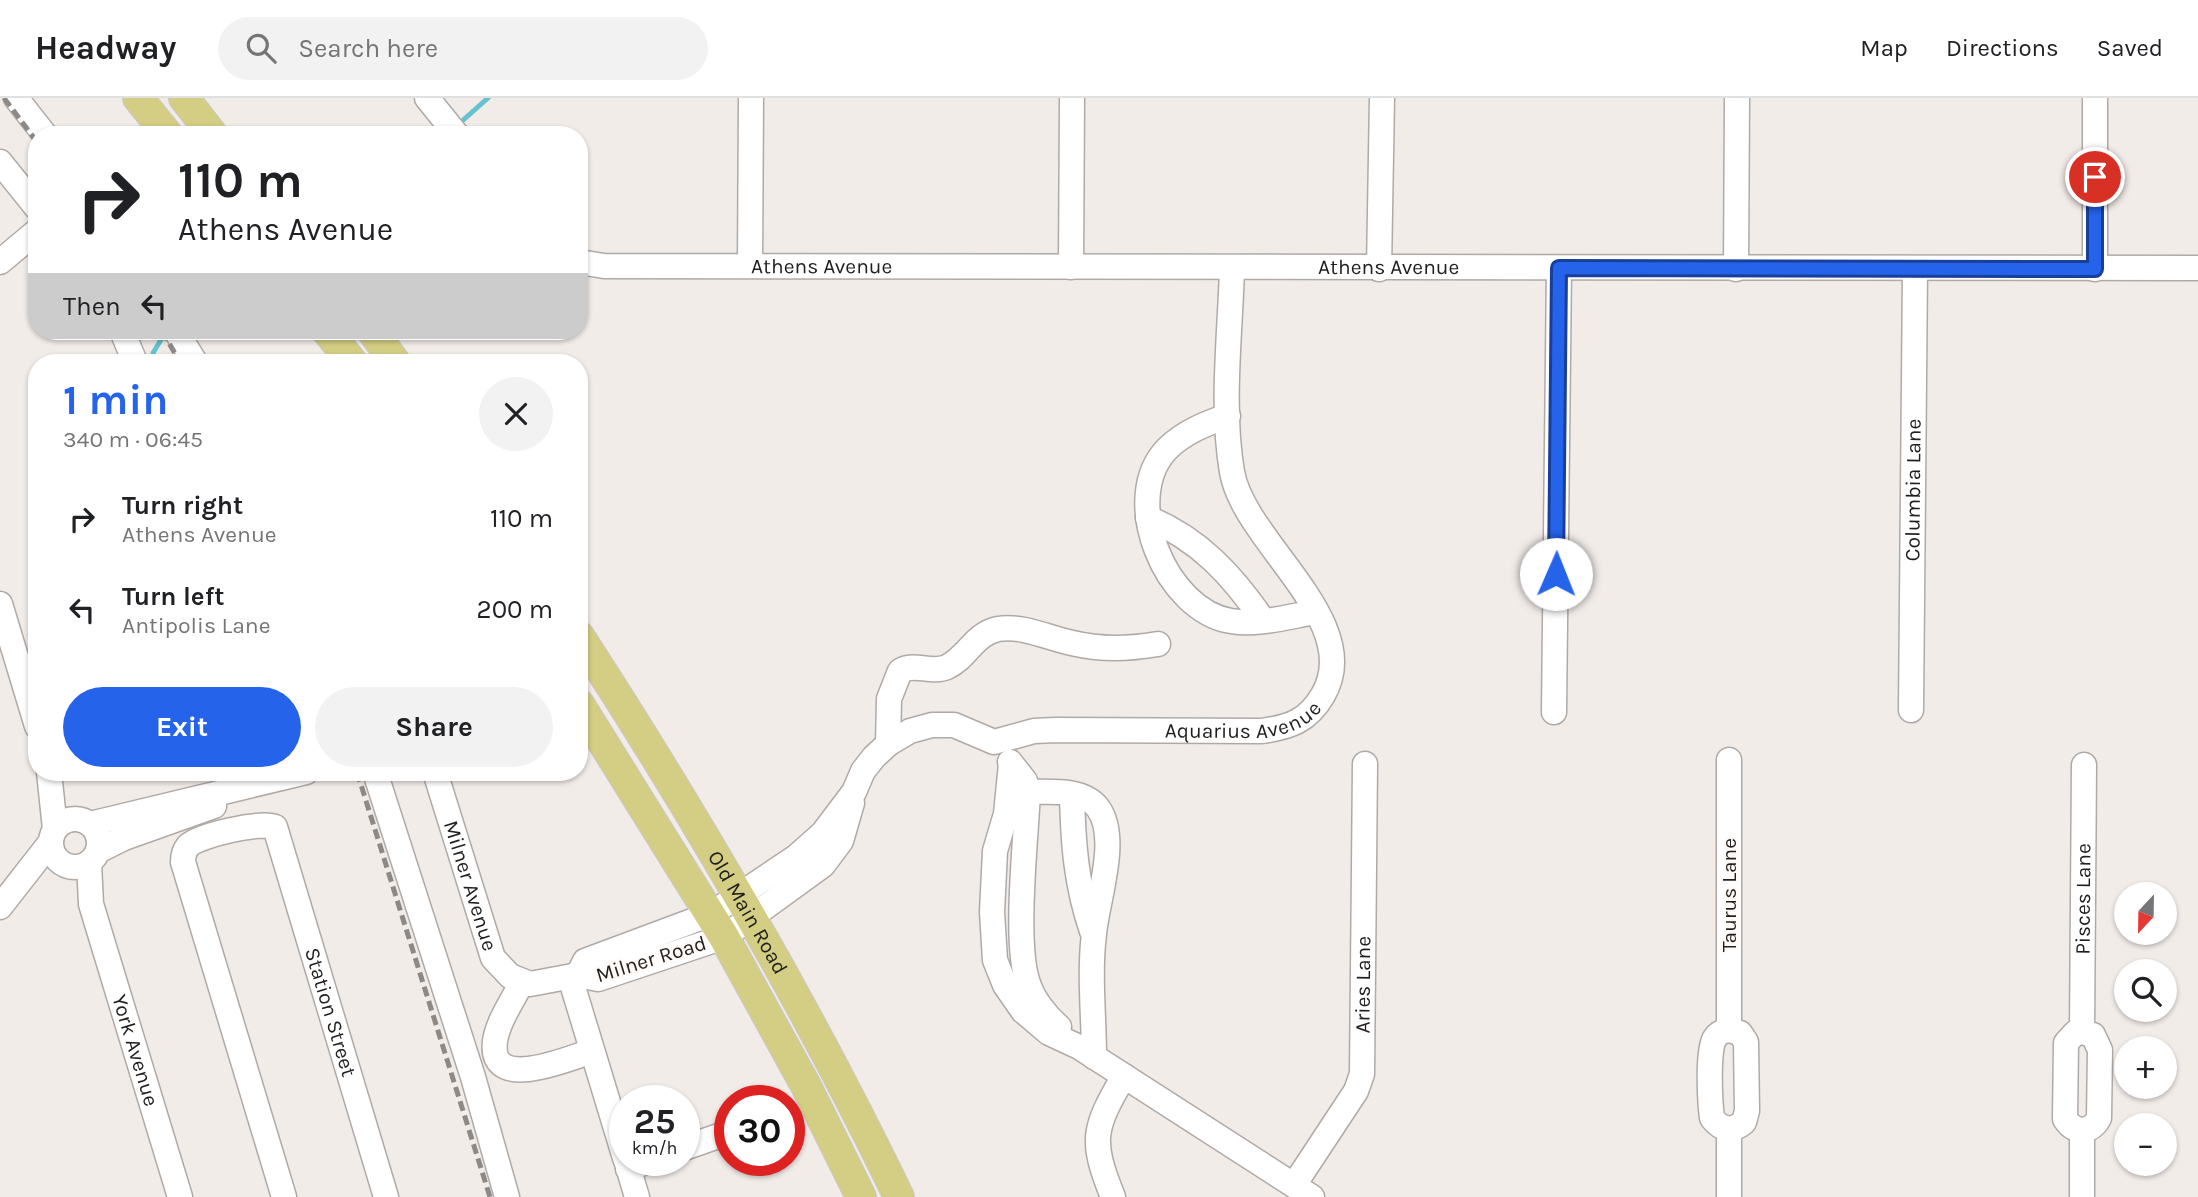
<!DOCTYPE html>
<meta charset="utf-8">
<style>
:root{--surface:#fff;--page:#f2f2f2;--text:#202124;--muted:#757577;--line:#e0e0e0;--accent:#2563eb}
body{margin:0;font-family:Karla,sans-serif;background:var(--page);color:var(--text);height:100vh;display:flex;flex-direction:column;font-size:26px;white-space:nowrap}
*{box-sizing:border-box;margin:0}
p{font-size:23px;color:var(--muted)}
.icon{flex:none;width:38px;height:38px;fill:none;stroke:currentColor;stroke-width:2;stroke-linecap:round;stroke-linejoin:round}
.map{position:relative;flex:1;overflow:hidden}
.details{position:absolute;left:28px;top:256px;width:560px;height:427px;display:flex;flex-direction:column;background:var(--surface);border-radius:28px;box-shadow:0 2px 5px #0004}
.details>*{flex:none}
.banner{position:absolute;left:28px;top:28px;width:560px;height:214px;border-radius:28px;box-shadow:0 2px 5px #0004;background:#fff;color:var(--text);overflow:hidden}
.needle{width:46px;rotate:202deg}
.buttons{position:absolute;left:2114px;top:784px;display:grid;gap:14px}
.buttons a{display:grid;place-items:center;width:63px;height:63px;border-radius:50%;background:var(--surface);box-shadow:0 2px 5px #0004;font-size:35px}
.speed{position:absolute;left:609px;top:987px;display:flex;gap:14px;font-size:35px;font-weight:700;text-align:center}
.speed>*{display:grid;place-content:center;width:91px;height:91px;border-radius:50%;background:var(--surface);box-shadow:0 2px 5px #0004;line-height:1}
.speed small{font-size:18px;font-weight:400}
.speed .limit{border:10px solid #d22;background:#fff;color:#111}
.pin{position:absolute;display:grid;place-items:center;width:60px;height:60px;color:#fff;margin:-30px;border:4px solid #fff;border-radius:50%;box-shadow:0 2px 7px #0007}
.me{position:absolute;width:77px;margin:-38px;rotate:1deg;stroke-linejoin:round;filter:drop-shadow(0 0 5px #0008)}
.turn{display:flex;align-items:center;gap:24px;height:147px;padding:0 35px;font-size:32px}
.turn .icon{width:91px;height:91px;stroke-width:2.5}
.turn b{display:block;font-size:49px;line-height:60px}
.then{display:flex;align-items:center;height:66px;padding:0 35px;background:#0003;gap:14px;font-size:26px}
.round{display:grid;place-items:center;flex:none;width:74px;height:74px;border-radius:37px;background:var(--page)}
.head{display:flex;align-items:center;justify-content:space-between;height:119px;padding:0 35px}
h1{font-size:42px;font-weight:700;line-height:52px;color:var(--accent)}
.cta{display:flex;gap:14px;margin-top:auto;padding:14px 35px}
.cta a{flex:1;height:80px;border-radius:42px;background:var(--accent);color:#fff;font-size:28px;font-weight:700;line-height:80px;text-align:center}
.cta a+a{background:var(--page);color:var(--text)}
ul{padding:0;list-style:none}
li{display:flex;align-items:center;gap:21px;height:91px;padding:0 35px}
li div{flex:1}
li b{display:block;font-size:26px}
li em{font-style:normal}
header{display:flex;align-items:center;gap:42px;box-sizing:border-box;height:98px;padding:0 35px;background:var(--surface);border-bottom:2px solid var(--line)}
header strong{font-size:33px}
nav{display:flex;gap:38px;margin-inline-start:auto;font-size:24px}
.search{width:490px;height:63px;background:var(--page);display:flex;align-items:center;gap:18px;box-sizing:border-box;padding:0 24px;border-radius:38px;color:var(--muted);font-size:26px}
.map>svg:first-child{display:block}
.lines{fill:none;stroke-linecap:round;stroke-linejoin:round}
.stream{stroke:#66c1d1;stroke-width:5}
.minor-casing{stroke:#b0aaa7;stroke-width:27}
.major-casing{stroke:#cac9c9;stroke-width:32}
.minor{stroke:#fff;stroke-width:24}
.major{stroke:#d4cd84;stroke-width:30}
.rail{stroke:#8d8987;stroke-width:5;stroke-dasharray:10 5;stroke-linecap:butt}
.route-casing{stroke:#184099;stroke-width:18}
.route{stroke:#2563eb;stroke-width:12}
.labels{text-anchor:middle;dominant-baseline:central;stroke-width:5;stroke-linejoin:round;paint-order:stroke}
.street-label{font-size:21px;fill:#211f1e;stroke:#fefaf7}
</style>
<header>
<strong>Headway</strong>
<div class="search"><svg class="icon" aria-label="search" viewBox="0 0 24 24"><circle cx="10" cy="10" r="6"/><path d="M15 15l6 6"/></svg>Search here</div>
<nav><a>Map</a><a>Directions</a><a>Saved</a></nav>
</header>
<div class="map">
<svg width="2198" height="1099" viewBox="0 0 2198 1099">
<rect width="100%" height="100%" fill="#f2ece9"/>
<g class="lines">
<g class="stream">
<polyline points="461,24 488,0"/>
<polyline points="157,264 153,255 162,240"/>
</g>
<g class="minor-casing">
<g id="minor">
<polyline points="16,0 45,37"/>
<polyline points="427,0 457,37"/>
<polyline points="0,64 37,110"/>
<polyline points="0,164 37,133"/>
<path id="s1" d="M579,164L604,168L2198,170"/>
<polyline points="750,167 751,0"/>
<polyline points="1071,169 1072,0"/>
<polyline points="1379,171 1382,0"/>
<polyline points="1736,171 1737,0"/>
<polyline points="2095,171 2095,0"/>
<polyline points="122,233 135,264"/>
<polyline points="176,233 195,264"/>
<path d="M1228,318C1207,325 1184,334 1167,351C1119,401 1166,513 1231,523C1258,528 1290,518 1316,514"/>
<path d="M1148,420C1199,441 1232,477 1263,522"/>
<polyline points="0,506 37,628"/>
<path id="s2" d="M1911,612L1915,171"/>
<polyline points="1554,614 1559,170"/>
<path d="M888,646L889,601L900,573C915,564 931,576 947,569C968,559 974,536 998,531C1023,527 1048,540 1072,545C1102,552 1128,551 1158,546"/>
<path d="M1010,664L1025,683L1028,694C1026,740 1014,846 1028,885C1033,901 1046,918 1059,929"/>
<polyline points="1011,666 1006,716 995,753 992,814 995,862 1005,887 1023,913 1049,935 1079,949 1312,1099"/>
<polyline points="49,674 55,731"/>
<polyline points="375,674 473,979 507,1099"/>
<path id="s3" d="M435,674L493,860L510,878L530,886L578,877L598,881L724,839L823,767L841,743L852,705"/>
<path d="M1028,694C1049,694 1083,690 1098,710C1120,740 1097,802 1094,836C1089,876 1094,919 1094,959"/>
<path d="M1072,696C1073,744 1076,787 1092,833"/>
<circle cx="75" cy="745" r="24"/>
<polyline points="90,726 306,674"/>
<polyline points="98,753 124,740 214,708"/>
<path id="s4" d="M89,765L91,806L180,1099"/>
<polyline points="0,809 50,745"/>
<path id="s5" d="M578,877L585,863L711,816L796,759L823,735L854,694L863,673L874,659L888,646L910,633L932,627H954L994,644L1034,633L1056,632L1262,633C1290,629 1308,623 1323,597C1366,524 1244,444 1232,374C1221,309 1230,237 1232,171"/>
<polyline points="570,879 625,1060"/>
<path d="M522,884C513,902 498,923 495,943C488,996 569,960 592,953"/>
<polyline points="1729,932 1729,662"/>
<path d="M1729,932L1740,935L1746,944L1747,1013L1744,1024C1733,1034 1721,1032 1712,1020C1710,1005 1707,951 1715,940C1718,935 1723,933 1729,932Z"/>
<path id="s6" d="M2082,934L2084,667"/>
<path d="M2082,934L2093,937L2100,952L2099,1020C2091,1035 2075,1036 2065,1021L2066,945L2075,935Z"/>
<polyline points="1729,1031 1729,1099"/>
<polyline points="684,1050 730,1034"/>
<polyline points="626,1062 637,1099"/>
<polyline points="628,1071 651,1062"/>
<path id="s7" d="M1294,1087L1356,993L1362,976L1365,666"/>
<path id="s8" d="M284,1099L183,764C183,758 184,753 188,748C199,737 262,723 275,729L386,1099"/>
<path d="M1113,1099C1090,1042 1093,1031 1124,978"/>
<polyline points="2082,1099 2082,1032"/>
</g>
</g>
<g class="major-casing">
<g id="major">
<polyline points="138,0 168,37"/>
<polyline points="184,0 213,37"/>
<polyline points="327,233 352,264"/>
<polyline points="372,233 395,264"/>
<path id="s9" d="M579,538C696,718 805,905 899,1099"/>
<polyline points="579,606 724,839 806,988 861,1099"/>
</g>
</g>
<use href="#minor" class="minor"/>
<use href="#major" class="major"/>
<g class="rail">
<polyline points="4,0 37,44"/>
<polyline points="162,233 180,264"/>
<polyline points="357,674 490,1099"/>
</g>
</g>
<g class="lines">
<g class="route-casing">
<polyline id="route" points="1556,476 1559,170 2095,171 2095,79"/>
</g>
<use href="#route" class="route"/>
</g>
<g class="labels">
<g class="street-label">
<text stroke="none"><textPath href="#s1" startOffset="243">Athens Avenue</textPath></text>
<text stroke="none"><textPath href="#s1" startOffset="810">Athens Avenue</textPath></text>
<text stroke="none"><textPath href="#s2" startOffset="220">Columbia Lane</textPath></text>
<text stroke="none"><textPath href="#s5" startOffset="766">Aquarius Avenue</textPath></text>
<text stroke="none"><textPath href="#s3" startOffset="119">Milner Avenue</textPath></text>
<text transform="translate(1729 797) rotate(-90)">Taurus Lane</text>
<text stroke="none"><textPath href="#s6" startOffset="133">Pisces Lane</textPath></text>
<text stroke="none"><textPath href="#s9" startOffset="324">Old Main Road</textPath></text>
<text transform="translate(651 861) rotate(-17)">Milner Road</text>
<text stroke="none"><textPath href="#s7" startOffset="220">Aries Lane</textPath></text>
<text stroke="none"><textPath href="#s8" startOffset="651">Station Street</textPath></text>
<text stroke="none"><textPath href="#s4" startOffset="194">York Avenue</textPath></text>
</g>
</g>
</svg>
<div class="buttons">
<a><svg class="needle" viewBox="-14 -14 28 28"><path d="M0-13l5 13h-10z" fill="#e53935"/><path d="M0 13l5-13h-10z" fill="#757577"/></svg></a>
<a><svg class="icon" aria-label="search" viewBox="0 0 24 24"><circle cx="10" cy="10" r="6"/><path d="M15 15l6 6"/></svg></a>
<a>+</a>
<a>−</a>
</div>
<div class="speed"><div>25<small>km/h</small></div><div class="limit">30</div></div>
<div class="pin" style="left:2095px;top:79px;background:#d93025"><svg class="icon" aria-label="arrive" viewBox="0 0 24 24"><path d="M6 21V4h12l-3 4 3 4H6"/></svg></div>
<svg class="me" style="left:1556px;top:476px" viewBox="-20 -20 40 40"><circle r="19" fill="#fff"/><path d="M0-13L10 11 0 6-10 11z" fill="#2563eb"/></svg>
<div class="banner">
<div class="turn"><svg class="icon" aria-label="right" viewBox="0 0 24 24"><path d="M7 20v-9h11M14 6l5 5-5 5"/></svg><div><b>110 m</b>Athens Avenue</div></div>
<div class="then">Then<svg class="icon" aria-label="left" viewBox="0 0 24 24"><path d="M17 20v-9H6M10 6l-5 5 5 5"/></svg></div>
</div>
<section class="details">
<div class="head"><div><h1>1 min</h1><p>340 m · 06:45</p></div><a class="round"><svg class="icon" aria-label="close" viewBox="0 0 24 24"><path d="M6 6l12 12M18 6L6 18"/></svg></a></div>
<ul>
<li><svg class="icon" aria-label="right" viewBox="0 0 24 24"><path d="M7 20v-9h11M14 6l5 5-5 5"/></svg><div><b>Turn right</b><p>Athens Avenue</p></div><em>110 m</em></li>
<li><svg class="icon" aria-label="left" viewBox="0 0 24 24"><path d="M17 20v-9H6M10 6l-5 5 5 5"/></svg><div><b>Turn left</b><p>Antipolis Lane</p></div><em>200 m</em></li>
</ul>
<div class="cta"><a>Exit</a><a>Share</a></div>
</section>
</div>
